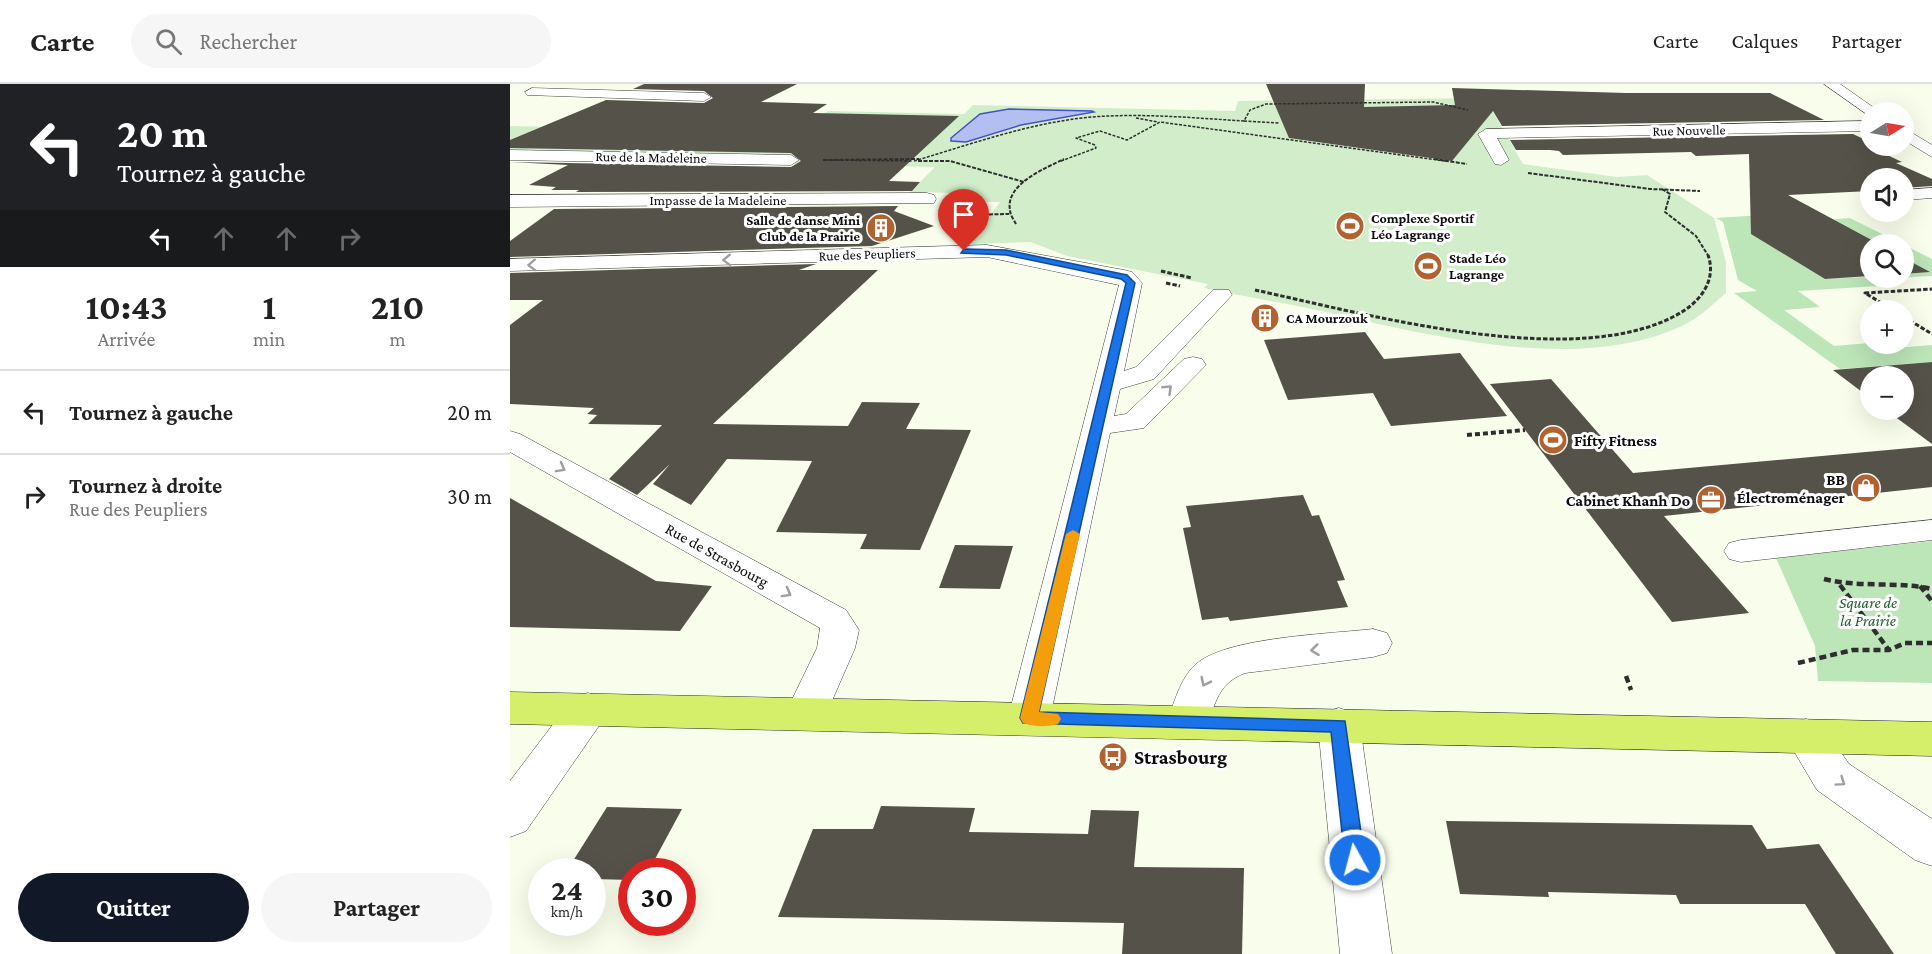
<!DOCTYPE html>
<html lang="fr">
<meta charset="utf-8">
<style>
:root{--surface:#fff;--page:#f6f6f6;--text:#222;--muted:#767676;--line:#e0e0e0;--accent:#111827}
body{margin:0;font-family:"Crimson Pro",serif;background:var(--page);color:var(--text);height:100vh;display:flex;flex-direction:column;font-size:22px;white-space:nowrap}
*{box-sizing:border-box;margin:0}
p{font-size:20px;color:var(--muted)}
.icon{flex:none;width:33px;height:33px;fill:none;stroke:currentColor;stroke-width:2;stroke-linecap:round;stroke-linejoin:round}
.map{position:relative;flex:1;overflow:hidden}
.details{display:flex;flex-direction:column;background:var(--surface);width:510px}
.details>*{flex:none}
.guide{background:#202124;color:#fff;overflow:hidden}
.needle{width:39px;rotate:79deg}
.fabs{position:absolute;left:1350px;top:18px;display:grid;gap:12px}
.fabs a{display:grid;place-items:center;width:54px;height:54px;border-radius:50%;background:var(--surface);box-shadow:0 6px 24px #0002;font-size:30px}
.speed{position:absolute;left:18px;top:774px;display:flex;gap:12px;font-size:30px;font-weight:700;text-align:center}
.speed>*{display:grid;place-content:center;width:78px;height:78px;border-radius:50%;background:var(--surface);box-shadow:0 6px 24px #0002;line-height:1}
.speed small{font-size:15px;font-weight:400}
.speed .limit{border:9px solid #d22;background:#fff;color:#111}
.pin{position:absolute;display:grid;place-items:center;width:51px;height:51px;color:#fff;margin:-62px -26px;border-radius:50% 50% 50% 0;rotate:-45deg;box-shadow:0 0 6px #0007}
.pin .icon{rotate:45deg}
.me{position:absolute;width:66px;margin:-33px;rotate:353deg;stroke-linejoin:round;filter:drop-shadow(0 0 4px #0008)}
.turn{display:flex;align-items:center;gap:21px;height:126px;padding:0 18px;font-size:27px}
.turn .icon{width:78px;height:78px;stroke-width:2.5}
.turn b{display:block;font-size:42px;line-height:51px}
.lanes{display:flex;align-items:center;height:57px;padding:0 18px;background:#0003;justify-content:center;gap:30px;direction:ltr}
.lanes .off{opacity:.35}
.eta{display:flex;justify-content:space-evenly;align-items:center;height:102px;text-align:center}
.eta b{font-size:36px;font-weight:700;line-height:42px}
.action{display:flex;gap:12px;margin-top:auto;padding:12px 18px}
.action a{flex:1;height:69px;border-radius:36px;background:var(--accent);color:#fff;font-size:24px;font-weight:700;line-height:69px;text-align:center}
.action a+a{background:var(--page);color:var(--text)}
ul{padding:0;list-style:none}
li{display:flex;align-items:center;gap:18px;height:84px;padding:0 18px;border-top:2px solid var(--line)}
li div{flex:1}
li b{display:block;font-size:22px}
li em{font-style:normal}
header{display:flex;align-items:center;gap:36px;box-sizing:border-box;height:84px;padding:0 30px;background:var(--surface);border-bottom:2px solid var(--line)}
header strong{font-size:28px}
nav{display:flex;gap:33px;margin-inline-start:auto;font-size:21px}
.search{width:420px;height:54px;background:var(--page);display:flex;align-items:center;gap:15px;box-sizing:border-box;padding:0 21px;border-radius:33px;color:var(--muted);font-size:22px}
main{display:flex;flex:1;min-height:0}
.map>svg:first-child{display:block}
.green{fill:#bce5b8}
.pitch{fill:#d1edc9}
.water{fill:#b4bff1;stroke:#4055c3;stroke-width:1.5}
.building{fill:#545249}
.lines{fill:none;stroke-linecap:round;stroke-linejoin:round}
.minor-casing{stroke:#3f3f3f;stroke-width:1}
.major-casing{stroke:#1d1d1d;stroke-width:1}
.path-far4{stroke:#2e2e2e;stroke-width:1.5;stroke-dasharray:3 1.5;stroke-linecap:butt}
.path-far3{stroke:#2e2e2e;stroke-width:2;stroke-dasharray:4 1.5;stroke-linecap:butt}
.path-far2{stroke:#2e2e2e;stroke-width:3;stroke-dasharray:4.5 2;stroke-linecap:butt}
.path-far1{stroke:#2e2e2e;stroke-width:4;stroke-dasharray:5 3;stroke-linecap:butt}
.path{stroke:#2e2e2e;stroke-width:4.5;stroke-dasharray:7 4;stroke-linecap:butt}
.minor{fill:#fff;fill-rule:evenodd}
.major{fill:#d5ef6a;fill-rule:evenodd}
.oneway{stroke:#9e9e9e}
.route{fill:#1a73e8;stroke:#114b97;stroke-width:1.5}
.slow{fill:#f59e0b}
.labels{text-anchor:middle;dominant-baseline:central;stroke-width:6;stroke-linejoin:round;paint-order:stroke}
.far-street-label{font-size:14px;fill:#0c0c0c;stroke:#fff}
.far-poi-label{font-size:14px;font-weight:bold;fill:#0c0c0c;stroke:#fff;text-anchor:start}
.poi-label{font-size:16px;font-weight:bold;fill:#0c0c0c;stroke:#fff;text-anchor:end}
.street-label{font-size:16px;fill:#0c0c0c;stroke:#fff}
.park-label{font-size:16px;font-style:italic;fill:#215e2f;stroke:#fff}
.near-poi-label{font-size:20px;font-weight:bold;fill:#0c0c0c;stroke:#fff;text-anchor:start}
</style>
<header>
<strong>Carte</strong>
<div class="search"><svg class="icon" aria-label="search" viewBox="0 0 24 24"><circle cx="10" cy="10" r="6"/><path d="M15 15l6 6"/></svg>Rechercher</div>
<nav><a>Carte</a><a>Calques</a><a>Partager</a></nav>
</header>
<main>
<section class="details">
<div class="guide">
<div class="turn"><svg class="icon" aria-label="left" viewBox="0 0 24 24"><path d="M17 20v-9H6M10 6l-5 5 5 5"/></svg><div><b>20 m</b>Tournez à gauche</div></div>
<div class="lanes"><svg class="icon" aria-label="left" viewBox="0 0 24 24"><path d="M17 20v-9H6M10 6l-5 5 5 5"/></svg><svg class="icon off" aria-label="ahead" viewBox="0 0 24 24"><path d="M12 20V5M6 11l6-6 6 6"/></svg><svg class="icon off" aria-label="ahead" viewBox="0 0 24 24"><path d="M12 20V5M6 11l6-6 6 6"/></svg><svg class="icon off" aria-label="right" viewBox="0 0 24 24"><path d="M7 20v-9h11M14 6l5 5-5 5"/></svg></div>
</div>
<div class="eta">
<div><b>10:43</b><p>Arrivée</p></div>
<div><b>1</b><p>min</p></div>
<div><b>210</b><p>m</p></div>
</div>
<ul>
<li><svg class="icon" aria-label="left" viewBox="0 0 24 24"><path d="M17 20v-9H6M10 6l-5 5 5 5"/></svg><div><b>Tournez à gauche</b></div><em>20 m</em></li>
<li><svg class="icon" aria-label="right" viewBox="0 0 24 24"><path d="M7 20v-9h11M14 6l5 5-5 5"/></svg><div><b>Tournez à droite</b><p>Rue des Peupliers</p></div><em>30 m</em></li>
</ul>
<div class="action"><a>Quitter</a><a>Partager</a></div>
</section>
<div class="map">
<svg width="1422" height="870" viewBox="0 0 1422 870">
<rect width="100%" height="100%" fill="#f9feec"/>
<g class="green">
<polygon points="1287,129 1254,158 1315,195 1354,193 1369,202 1288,207 1310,223 1274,226 1324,262 1360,259 1373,265 1422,261 1422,278 1330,285 1224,209 1247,207 1228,196 1213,138 1206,134"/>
<polygon points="1340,134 1422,175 1422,192 1386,194 1398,191 1396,190 1419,188 1394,174 1394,160 1369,160 1315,136"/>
<polygon points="1422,457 1422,599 1308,597 1305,562 1266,474"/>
</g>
<path class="pitch" d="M975,14L1013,80L1107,93L1137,91L1204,134L1216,178V209C1202,221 1189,234 1172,242C1070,289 928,253 824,230C781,220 737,213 694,204L698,200L557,172L521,158L460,160L490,118H435L442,109L416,108L396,112L425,83L0,73V42L285,48L318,27L454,30L463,21L725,27L728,17Z"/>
<polygon class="water" points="499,25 582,27 584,28 511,41 456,58 441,57 441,54 470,30"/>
<g class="building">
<polygon points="134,0 287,0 251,18 317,20 303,29 449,32 379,97 410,98 402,107 66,108 69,106 41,106 46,103 19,101 58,81 0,78 281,83 291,77 281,69 0,64 0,56 96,16 194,19 203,14 194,7 123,5"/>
<polygon points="756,0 855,0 854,23 945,21 942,4 1116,9 1260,9 1314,36 992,42 983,27 942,77 779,54"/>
<polygon points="1343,50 1360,58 1360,62 1368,62 1385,70 1375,70 1392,78 1386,79 1422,95 1422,102 1394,104 1394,94 1360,94 1360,107 1278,111 1369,160 1360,160 1360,192 1315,195 1241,150 1239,70 1186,72 1181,68 1053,71 1049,67 1040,66 1006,66 1000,56"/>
<polygon points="388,122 384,127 424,142 362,162 0,173 0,157 44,125"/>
<polygon points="1394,174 1420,188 1394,190"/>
<polygon points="306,180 289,186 368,186 203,340 338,342 352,318 410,319 396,345 461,346 410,466 350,465 357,450 266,448 302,377 217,375 181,421 143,400 160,380 127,411 99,395 152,341 78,340 87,331 77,330 84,324 0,320 0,241 33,216 0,216 0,189"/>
<polygon points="855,248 874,275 950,269 997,332 881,342 863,309 778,316 754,256"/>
<polygon points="1422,278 1422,360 1376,326 1394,326 1394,292 1360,292 1360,314 1323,286"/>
<polygon points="1041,295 1123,389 1422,362 1422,403 1154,432 1239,529 1162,538 980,300"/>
<polygon points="793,411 802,432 809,431 835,496 827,497 838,523 720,537 718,533 692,536 673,444 681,443 676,422"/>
<polygon points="0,414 146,497 202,502 170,547 0,543"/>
<polygon points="445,461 503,462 490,505 429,504"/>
<polygon points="371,722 465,724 459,748 578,750 581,726 629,727 624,783 734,784 732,870 612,870 614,839 268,833 303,745 363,745"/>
<polygon points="97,723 172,725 138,788 122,788 122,796 82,795 82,788 56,788"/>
<polygon points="936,737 1242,741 1257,765 1309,760 1384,870 1326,870 1295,820 1170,820 1166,811 1038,808 1039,813 950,810"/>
</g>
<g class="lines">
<g class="minor-casing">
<g id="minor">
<polygon points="1314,0 1330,0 1370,28 1358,31"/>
<polygon points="22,4 194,9 201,13 194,17 17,11 15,8"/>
<polygon points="1360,37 1360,47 987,54 999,76 991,81 985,80 968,50 976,45"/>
<polygon points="1394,44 1422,61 1422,73 1394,56"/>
<polygon points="0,66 281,71 289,76 281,81 0,76"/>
<polygon points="1422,104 1422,114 1394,116 1394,106"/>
<polygon points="417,109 424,111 426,115 424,119 0,123 0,111"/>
<polygon points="477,161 614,186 622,188 632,199 614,287 626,283 703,206 719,206 722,211 644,295 610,305 604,332 616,330 674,275 683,273 692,275 696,281 634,344 600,349 540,634 534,646 519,650 504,646 498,634 609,201 477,173 0,187 0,175"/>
<polygon points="0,347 10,350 336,526 349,546 345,564 311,642 296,646 281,642 275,630 307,564 310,544 0,368"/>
<polygon points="1422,436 1422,456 1231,478 1219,475 1214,467 1219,459 1231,456"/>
<path d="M863,545L877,549L882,559L877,569L863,573L735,589C704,601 706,624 693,650L678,655L663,650L657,638C664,619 670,595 685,581C714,553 821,550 863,545Z"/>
<polygon points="78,609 93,614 99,625 93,636 16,747 0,753 0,697 63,614"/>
<polygon points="829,624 844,629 850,641 882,870 830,870 808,641 814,629"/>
<polygon points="1296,635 1311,640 1339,680 1422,735 1422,782 1405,776 1307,706 1275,652 1281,640"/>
</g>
</g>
<g class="major-casing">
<polygon id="major" points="0,608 1422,638 1422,672 0,640"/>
</g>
<g class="path-far4">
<polyline points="626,34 648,38"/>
<polyline points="734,37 769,39"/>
<polyline points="313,76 402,77"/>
<path d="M404,77C462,60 522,38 582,33C633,29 684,34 734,37L740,26L756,20L923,18L958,26"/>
<polyline points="551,77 586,64 585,61 566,54 590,47 617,56 650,38 935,77"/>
</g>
<g class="path-far3">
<polyline points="924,75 957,80"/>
<polyline points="313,76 409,75"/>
<polyline points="408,77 440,77 514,98"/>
<polyline points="1018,89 1140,105 1190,107"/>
<polyline points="1152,105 1160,110 1155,128 1186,152 1199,173"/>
<polyline points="446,131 499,130"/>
<path d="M506,140C504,136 500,131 500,126C495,100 536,84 554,75"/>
</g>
<g class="path-far2">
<polyline points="651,187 682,194"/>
<polyline points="656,199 670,202"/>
<path d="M745,206C856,230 1075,291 1175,226C1194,213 1206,193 1198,171"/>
<polyline points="1383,226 1355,209 1422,205"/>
<polyline points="1394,233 1422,250"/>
</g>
<polyline class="path-far1" points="957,351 1015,346"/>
<g class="path">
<path d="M1314,495C1350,504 1386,497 1422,505"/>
<polyline points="1330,501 1379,566"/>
<polyline points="1410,502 1422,517"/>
<polyline points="1288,579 1343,566 1379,566 1395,559 1422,559"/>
<polyline points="1116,592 1121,606"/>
</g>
<use href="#minor" class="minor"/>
<use href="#major" class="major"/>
</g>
<defs><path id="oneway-chevron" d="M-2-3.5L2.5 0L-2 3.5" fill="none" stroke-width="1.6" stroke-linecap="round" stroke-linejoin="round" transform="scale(1.5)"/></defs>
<g class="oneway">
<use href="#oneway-chevron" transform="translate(217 176) rotate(178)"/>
<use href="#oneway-chevron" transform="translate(22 181) rotate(178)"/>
<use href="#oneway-chevron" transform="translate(658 305) rotate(-44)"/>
<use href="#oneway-chevron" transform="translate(51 384) rotate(29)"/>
<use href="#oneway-chevron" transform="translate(277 509) rotate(29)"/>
<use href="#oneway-chevron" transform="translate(805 566) rotate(173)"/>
<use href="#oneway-chevron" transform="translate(695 598) rotate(116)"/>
<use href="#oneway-chevron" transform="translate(1331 698) rotate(35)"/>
</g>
<polygon class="route" points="454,165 496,166 617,191 625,199 529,628 835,637 855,776 852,782 845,785 838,782 835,776 821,648 513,639 510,634 616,199 611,195 496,171 451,169"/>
<path class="slow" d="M563,446L570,450L529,628L548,630L551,635L548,640C538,643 523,643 513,639L510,634L556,450Z"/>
<defs>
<g id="stadium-disc" transform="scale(1.5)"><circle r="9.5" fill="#b2622e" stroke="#fff"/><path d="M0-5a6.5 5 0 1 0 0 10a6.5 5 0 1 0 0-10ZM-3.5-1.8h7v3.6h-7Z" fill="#fff"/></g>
<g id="building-disc" transform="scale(1.5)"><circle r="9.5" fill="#b2622e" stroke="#fff"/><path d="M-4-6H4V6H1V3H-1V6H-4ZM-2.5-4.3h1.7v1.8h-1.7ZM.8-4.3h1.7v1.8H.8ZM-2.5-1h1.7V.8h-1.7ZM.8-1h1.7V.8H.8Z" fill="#fff"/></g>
<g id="shop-disc" transform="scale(1.5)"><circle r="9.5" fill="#b2622e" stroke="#fff"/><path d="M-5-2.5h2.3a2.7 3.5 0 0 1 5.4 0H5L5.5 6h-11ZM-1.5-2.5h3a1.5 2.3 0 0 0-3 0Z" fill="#fff"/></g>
<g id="office-disc" transform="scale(1.5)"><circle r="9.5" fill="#b2622e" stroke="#fff"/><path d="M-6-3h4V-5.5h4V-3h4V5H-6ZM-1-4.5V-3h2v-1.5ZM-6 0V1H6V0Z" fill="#fff"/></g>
<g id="bus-disc" transform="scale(1.5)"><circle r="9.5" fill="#b2622e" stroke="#fff"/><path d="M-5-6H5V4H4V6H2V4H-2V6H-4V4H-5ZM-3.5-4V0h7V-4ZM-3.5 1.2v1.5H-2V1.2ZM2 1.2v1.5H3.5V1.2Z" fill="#fff"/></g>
</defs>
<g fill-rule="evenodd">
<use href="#stadium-disc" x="840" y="142"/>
<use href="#building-disc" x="371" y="144"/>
<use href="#stadium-disc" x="918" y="182"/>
<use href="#building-disc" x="755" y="234"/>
<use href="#stadium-disc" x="1043" y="356"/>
<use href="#shop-disc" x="1356" y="404"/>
<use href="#office-disc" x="1201" y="416"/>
<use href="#bus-disc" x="603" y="673"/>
</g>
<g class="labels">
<g class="far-street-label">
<text transform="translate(1179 46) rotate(-1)">Rue Nouvelle</text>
<text transform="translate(141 73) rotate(1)">Rue de la Madeleine</text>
<text x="208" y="116">Impasse de la Madeleine</text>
<text transform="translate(357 170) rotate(-2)">Rue des Peupliers</text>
</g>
<g class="far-poi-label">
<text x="861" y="134">Complexe Sportif<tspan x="861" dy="16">Léo Lagrange</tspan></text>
<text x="350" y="136" text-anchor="end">Salle de danse Mini<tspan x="350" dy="16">Club de la Prairie</tspan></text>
<text x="939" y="174">Stade Léo<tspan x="939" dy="16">Lagrange</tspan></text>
<text x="776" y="234">CA Mourzouk</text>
</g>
<g class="poi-label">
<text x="1064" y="356" text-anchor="start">Fifty Fitness</text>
<text x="1335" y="395">BB<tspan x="1335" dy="18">Électroménager</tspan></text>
<text x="1180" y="416">Cabinet Khanh Do</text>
</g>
<g class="street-label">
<text transform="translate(207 471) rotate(29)">Rue de Strasbourg</text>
</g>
<g class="park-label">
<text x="1358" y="518">Square de<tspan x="1358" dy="18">la Prairie</tspan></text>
</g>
<g class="near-poi-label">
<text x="624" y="673">Strasbourg</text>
</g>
</g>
</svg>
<div class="fabs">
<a><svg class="needle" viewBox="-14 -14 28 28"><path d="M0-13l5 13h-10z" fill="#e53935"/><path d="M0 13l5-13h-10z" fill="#767676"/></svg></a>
<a><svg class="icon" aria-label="sound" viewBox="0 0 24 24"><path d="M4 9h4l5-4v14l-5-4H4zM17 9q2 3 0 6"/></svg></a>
<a><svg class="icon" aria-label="search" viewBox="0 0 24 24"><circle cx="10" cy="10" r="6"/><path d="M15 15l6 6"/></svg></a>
<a>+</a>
<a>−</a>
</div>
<div class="speed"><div>24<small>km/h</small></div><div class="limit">30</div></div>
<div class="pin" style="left:454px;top:167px;background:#d93025"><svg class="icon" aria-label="arrive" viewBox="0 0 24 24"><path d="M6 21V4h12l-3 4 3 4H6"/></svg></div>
<svg class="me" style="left:845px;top:776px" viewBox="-20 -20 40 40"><circle r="17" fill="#1a73e8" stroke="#fff" stroke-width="3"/><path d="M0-11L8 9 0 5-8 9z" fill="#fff"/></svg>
</div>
</main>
